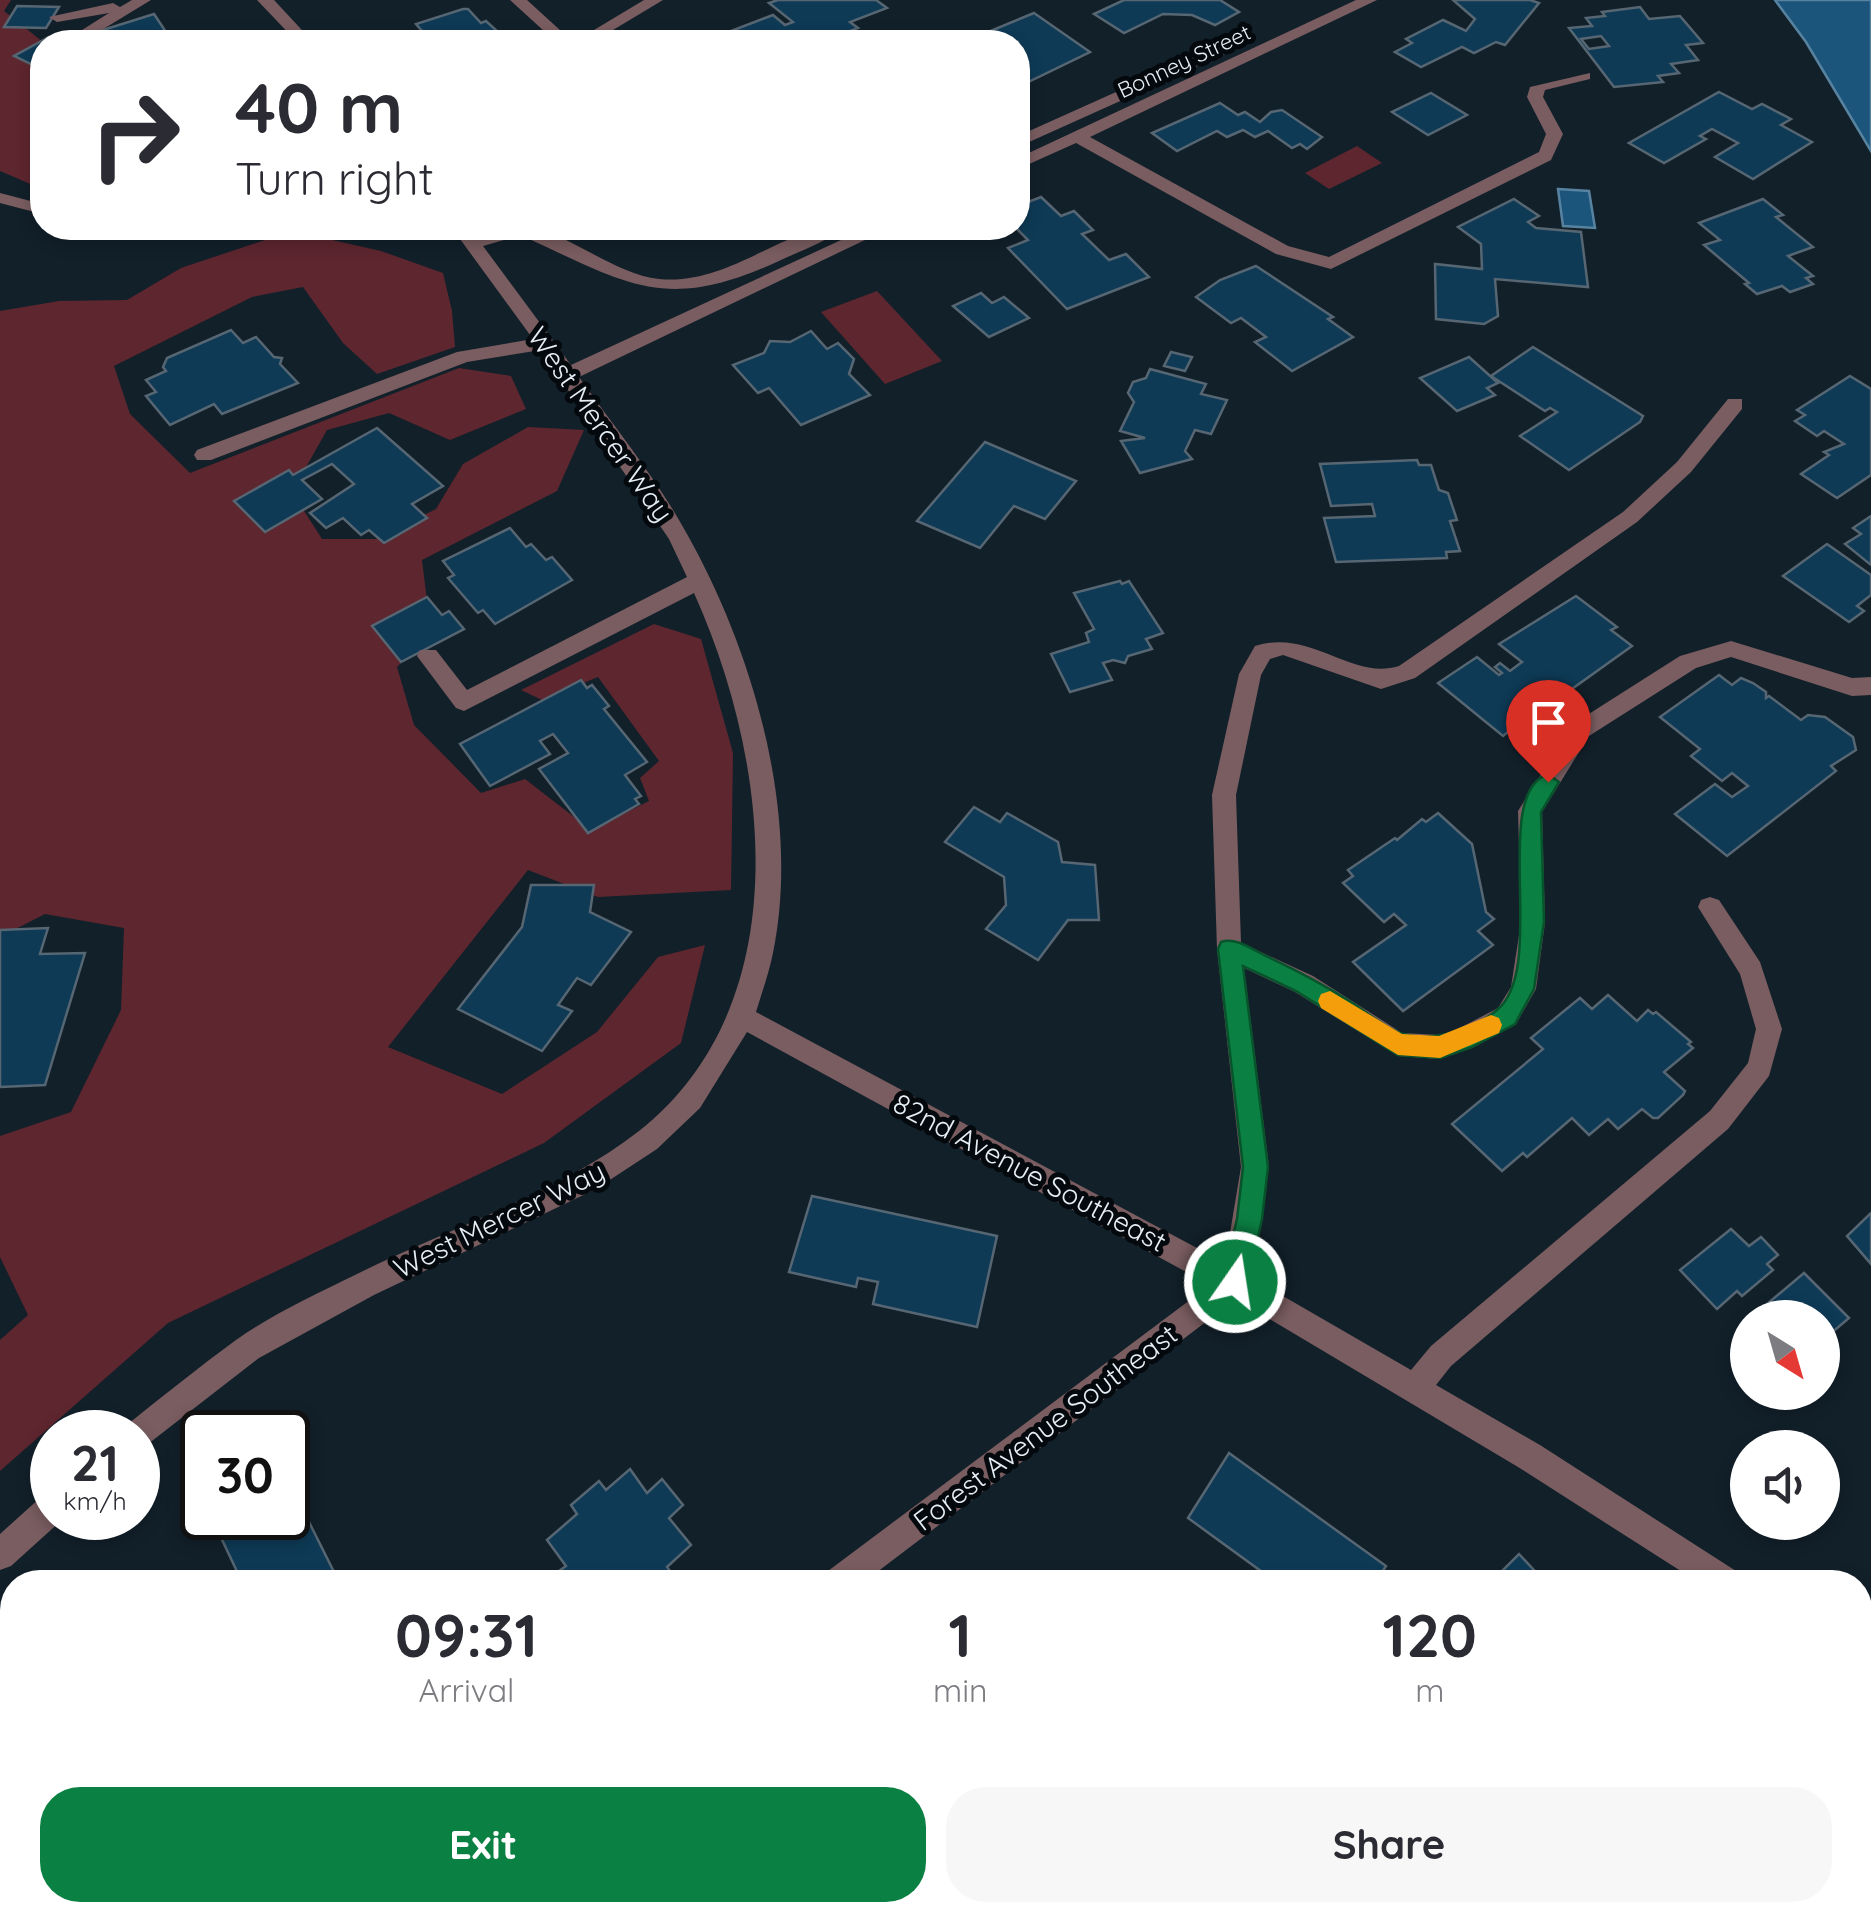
<!DOCTYPE html>
<style>
:root{--surface:#fff;--page:#f7f7f7;--text:#2b2b33;--muted:#7c7c81;--accent:#0b8043}
body{margin:0;font-family:Quicksand,sans-serif;background:var(--page);color:var(--text);height:100vh;display:flex;flex-direction:column;font-size:38px;white-space:nowrap}
*{box-sizing:border-box;margin:0}
p{font-size:32px;color:var(--muted)}
.icon{flex:none;width:55px;height:55px;fill:none;stroke:currentColor;stroke-width:2;stroke-linecap:round;stroke-linejoin:round}
.map{position:relative;flex:1;overflow:hidden}
.side{position:absolute;left:0px;top:1570px;width:1872px;height:352px;display:flex;flex-direction:column;background:var(--surface);border-radius:40px 40px 0 0;box-shadow:0 5px 15px #0003}
.side>*{flex:none}
.guide{position:absolute;left:30px;top:30px;width:1000px;height:210px;border-radius:40px;box-shadow:0 5px 15px #0003;background:#fff;color:var(--text);overflow:hidden}
.needle{width:65px;rotate:143deg}
.fabs{position:absolute;left:1730px;top:1300px;display:grid;gap:20px}
.fabs a{display:grid;place-items:center;width:110px;height:110px;border-radius:50%;background:var(--surface);box-shadow:0 5px 15px #0003;font-size:50px}
.speed{position:absolute;left:30px;top:1410px;display:flex;gap:20px;font-size:50px;font-weight:700;text-align:center}
.speed>*{display:grid;place-content:center;width:130px;height:130px;border-radius:50%;background:var(--surface);box-shadow:0 5px 15px #0003;line-height:1}
.speed small{font-size:25px;font-weight:400}
.speed .limit{border:5px solid #111;border-radius:15px;background:#fff;color:#111}
.pin{position:absolute;display:grid;place-items:center;width:85px;height:85px;color:#fff;margin:-102px -42px;border-radius:50% 50% 50% 0;rotate:-45deg;box-shadow:0 0 10px #0007}
.pin .icon{rotate:45deg}
.me{position:absolute;width:110px;margin:-55px;rotate:13deg;stroke-linejoin:round;filter:drop-shadow(0 0 8px #0008)}
.turn{display:flex;align-items:center;gap:35px;height:210px;padding:0 40px;font-size:45px}
.turn .icon{width:130px;height:130px;stroke-width:2.5}
.turn b{display:block;font-size:70px;line-height:85px}
.eta{display:flex;justify-content:space-evenly;align-items:center;height:170px;text-align:center}
.eta b{font-size:60px;font-weight:800;line-height:70px}
.primary-button{display:flex;gap:20px;margin-top:auto;padding:20px 40px}
.primary-button a{flex:1;height:115px;border-radius:40px;background:var(--accent);color:#fff;font-size:40px;font-weight:800;line-height:115px;text-align:center}
.primary-button a+a{background:var(--page);color:var(--text)}
.map>svg:first-child{display:block}
.green{fill:#5e262f}
.water{fill:#1c557b;stroke:#5883a0;stroke-width:2.5}
.building{fill:#0e3a56;stroke:#566672;stroke-width:2.5;fill-rule:evenodd}
.lines{fill:none;stroke-linecap:round;stroke-linejoin:round}
.minor{fill:#7a5d60;fill-rule:evenodd}
.route{fill:#0b8043;stroke:#07532c;stroke-width:2.5}
.slow{fill:#f59e0b}
.labels{text-anchor:middle;dominant-baseline:central;stroke-width:10;stroke-linejoin:round;paint-order:stroke}
.far-street-label{font-size:22px;fill:#e5eef5;stroke:#04090d}
.street-label{font-size:28px;fill:#e5eef5;stroke:#04090d}
</style>
<div class="map">
<svg width="1871" height="1921" viewBox="0 0 1871 1921">
<rect width="100%" height="100%" fill="#12202a"/>
<g class="green">
<polygon points="0,0 11,0 4,11 43,42 42,189 0,171"/>
<polygon points="1357,146 1382,163 1329,189 1305,173"/>
<polygon points="292,231 381,251 443,273 452,311 455,347 377,374 343,343 303,287 252,297 114,366 130,414 190,473 459,368 511,376 526,409 450,440 389,413 327,430 292,492 322,539 376,539 436,509 463,464 528,427 584,430 557,491 422,560 431,633 397,667 414,725 481,793 525,779 591,830 649,801 640,778 659,761 598,677 542,700 521,690 654,624 701,639 733,753 731,890 598,897 528,870 388,1047 502,1094 597,1032 658,957 705,945 681,1043 544,1143 168,1323 0,1471 0,1340 28,1315 0,1257 0,1136 71,1112 121,1010 124,928 45,914 0,937 0,311 59,301 127,300 181,268"/>
<polygon points="877,291 942,361 885,384 821,312"/>
</g>
<g class="water">
<polygon points="1775,0 1871,0 1871,151 1806,42"/>
<polygon points="1558,189 1589,191 1595,228 1563,226"/>
</g>
<g class="building">
<polygon points="778,0 876,0 887,8 850,22 858,28 822,42 737,42 726,33 773,15 785,25 793,22 769,3"/>
<polygon points="1124,0 1220,0 1239,12 1215,25 1192,15 1163,14 1124,33 1094,14"/>
<polygon points="1453,0 1530,0 1539,3 1505,45 1496,42 1474,53 1462,47 1421,67 1395,52 1412,43 1406,39 1443,20 1466,31 1475,19"/>
<polygon points="17,6 59,7 46,28 4,27"/>
<path d="M1640,7L1649,19L1680,16L1703,43L1686,45L1698,60L1671,64L1679,73L1658,76L1663,82L1614,87L1569,28L1592,26L1586,18L1605,16L1602,12ZM1601,36L1609,46L1589,49L1581,39Z"/>
<polygon points="463,9 468,9 481,23 486,21 509,42 381,42 413,32 421,41 429,39 416,24"/>
<polygon points="1034,13 1090,52 1022,85 1018,82 1018,42 964,42"/>
<polygon points="154,14 172,41 179,42 101,41 109,38 103,30"/>
<polygon points="49,37 61,42 42,42 41,69 14,56"/>
<polygon points="1719,92 1752,109 1762,104 1791,119 1781,125 1812,142 1753,179 1715,157 1738,143 1712,129 1700,136 1706,139 1664,163 1629,143"/>
<polygon points="1431,93 1467,115 1428,135 1392,112"/>
<polygon points="1220,103 1238,115 1245,112 1260,122 1271,112 1282,110 1322,137 1307,149 1300,144 1292,148 1268,131 1255,137 1243,130 1227,137 1217,131 1177,151 1152,133"/>
<polygon points="1041,197 1061,216 1074,211 1093,230 1082,234 1109,260 1126,254 1149,277 1067,309 1008,248 1028,240 1016,228 1018,206"/>
<polygon points="1514,199 1539,216 1528,222 1536,228 1581,232 1588,287 1495,279 1498,316 1484,324 1436,319 1435,264 1482,269 1481,244 1458,227"/>
<polygon points="1763,199 1783,215 1776,217 1813,247 1788,256 1813,276 1806,278 1813,284 1790,292 1782,286 1757,294 1745,284 1749,283 1704,245 1720,240 1699,223"/>
<polygon points="1256,266 1333,317 1328,319 1353,337 1292,371 1255,342 1266,337 1241,318 1231,323 1196,297 1220,280"/>
<polygon points="981,293 992,303 1004,297 1029,318 989,337 953,306"/>
<polygon points="231,330 243,343 256,337 274,357 282,358 280,364 298,383 222,414 214,404 170,425 146,396 156,392 146,380 166,371 163,367 167,358"/>
<polygon points="811,331 827,349 838,343 854,359 849,374 870,395 801,425 769,388 758,393 733,365 764,353 770,341 790,342"/>
<polygon points="1533,347 1643,416 1640,422 1569,470 1520,436 1557,412 1550,408 1545,411 1491,376"/>
<polygon points="1171,352 1192,357 1185,371 1164,366"/>
<polygon points="1469,357 1498,383 1487,388 1495,395 1457,411 1420,378"/>
<polygon points="1150,369 1206,384 1201,394 1227,400 1211,434 1195,430 1185,451 1192,459 1140,473 1121,441 1145,438 1120,431 1134,402 1128,393 1133,382 1146,378"/>
<polygon points="1850,376 1871,389 1871,475 1837,498 1801,474 1829,455 1824,452 1844,444 1824,431 1817,436 1795,421 1805,415 1797,410"/>
<polygon points="377,428 443,486 412,504 427,518 384,543 369,530 361,535 343,518 326,528 310,513 354,484 332,464 302,480 322,499 265,532 234,501 289,470 293,475"/>
<polygon points="985,442 1076,481 1045,519 1014,506 980,548 917,521"/>
<polygon points="1417,460 1419,465 1431,465 1439,490 1448,493 1457,520 1450,521 1460,551 1446,552 1447,558 1336,562 1324,518 1375,516 1372,504 1331,506 1320,464"/>
<polygon points="1871,516 1871,565 1845,544 1861,534 1853,528"/>
<polygon points="510,528 526,547 531,544 546,560 552,557 572,580 495,624 483,610 478,613 448,578 454,575 443,561"/>
<polygon points="1827,544 1871,575 1871,595 1857,606 1864,611 1849,622 1783,576"/>
<polygon points="1120,581 1122,584 1129,581 1163,633 1146,639 1152,649 1128,656 1125,663 1113,660 1103,663 1112,680 1070,692 1051,654 1089,642 1086,633 1094,629 1074,593"/>
<polygon points="1576,596 1617,627 1611,630 1632,646 1569,691 1565,687 1503,736 1438,683 1477,657 1499,675 1502,673 1495,667 1500,663 1510,671 1522,662 1499,644"/>
<polygon points="427,597 442,615 449,611 464,629 401,662 372,626"/>
<polygon points="1719,675 1732,685 1741,678 1753,683 1766,692 1766,698 1769,696 1801,720 1808,715 1825,717 1853,737 1856,750 1831,766 1836,771 1727,856 1675,814 1715,784 1732,797 1748,786 1732,773 1722,781 1691,756 1700,749 1660,717"/>
<polygon points="581,680 587,688 592,685 609,706 604,709 647,762 625,775 641,796 635,799 639,804 588,833 539,769 568,753 553,734 540,741 550,754 490,786 460,744"/>
<polygon points="974,807 1000,822 1007,813 1058,842 1062,862 1095,865 1099,920 1068,920 1038,960 986,929 1006,905 1004,877 945,842"/>
<polygon points="1438,813 1472,844 1486,912 1494,919 1478,931 1493,945 1403,1011 1353,962 1406,925 1394,914 1384,922 1343,883 1353,876 1348,870 1395,838 1397,840 1422,819 1426,822"/>
<polygon points="531,885 594,885 590,912 631,932 591,985 577,978 558,1005 572,1011 542,1051 458,1009 522,927"/>
<polygon points="48,928 40,954 85,953 45,1085 0,1087 0,930"/>
<polygon points="1608,995 1637,1021 1648,1010 1653,1014 1656,1012 1691,1042 1688,1044 1693,1048 1664,1072 1685,1091 1683,1095 1658,1118 1653,1118 1642,1109 1618,1129 1608,1119 1589,1135 1572,1118 1527,1157 1523,1153 1502,1171 1452,1124 1543,1049 1531,1038 1580,998 1592,1009"/>
<polygon points="812,1196 997,1236 977,1327 873,1304 878,1282 858,1278 856,1287 789,1272"/>
<polygon points="1871,1213 1871,1264 1847,1236"/>
<polygon points="1731,1229 1749,1246 1761,1237 1778,1255 1767,1264 1773,1270 1742,1296 1737,1291 1717,1309 1680,1270"/>
<polygon points="1804,1273 1849,1318 1822,1341 1822,1318 1758,1318 1755,1314"/>
<polygon points="1229,1453 1386,1566 1376,1582 1276,1582 1188,1518"/>
<polygon points="630,1469 647,1493 662,1479 683,1505 669,1518 691,1545 667,1567 673,1575 665,1582 568,1582 559,1571 566,1566 547,1540 577,1514 571,1505 599,1481 606,1490"/>
<polygon points="288,1480 339,1582 242,1582 216,1527 231,1518 288,1518"/>
<polygon points="1519,1554 1545,1582 1491,1582"/>
<polygon points="12,1793 12,1910 73,1910 65,1921 0,1921 0,1809"/>
<polygon points="1860,1909 1871,1914 1871,1921 1724,1921 1726,1910"/>
</g>
<g class="lines">
<g class="minor">
<polygon points="132,0 151,0 82,42 63,42 109,13 57,22 49,17 113,3 120,7"/>
<polygon points="257,0 274,0 313,42 297,42"/>
<polygon points="510,0 527,0 573,42 556,42"/>
<polygon points="644,0 663,0 593,42 574,42"/>
<polygon points="1356,0 1377,0 1090,137 1288,246 1329,257 1539,152 1546,134 1527,97 1530,87 1590,73 1590,79 1545,90 1543,97 1563,134 1551,160 1331,269 1276,254 1076,143 1018,169 1018,158"/>
<polygon points="1232,40 1240,45 1238,48 1018,147 1018,136"/>
<polygon points="0,193 42,204 42,214 0,203"/>
<path d="M452,228H470L476,236C494,231 511,225 529,228C568,232 613,274 659,279C731,286 785,224 842,228C827,242 800,251 781,260C668,313 631,286 527,238H511L483,246L571,365L867,228H890L579,377C615,428 657,479 687,534C754,653 801,816 773,953C769,973 762,992 756,1012L1225,1263L1241,1167L1217,949L1212,795L1239,674L1255,646C1312,628 1351,681 1399,666L1623,512L1677,462L1728,399H1742V409L1691,472L1637,522L1415,678L1381,689L1283,655L1270,659L1261,675L1236,795L1241,943L1313,976L1402,1033L1440,1035L1456,1030L1498,1008L1511,987L1521,922L1518,811L1573,724L1680,656L1731,641L1852,678L1871,677V695L1852,696L1731,657L1696,668L1589,736L1542,812L1545,922L1536,989L1516,1024L1472,1048L1440,1059L1398,1056L1295,992L1244,968L1269,1167L1250,1277L1411,1370L1431,1346L1710,1111L1748,1063L1756,1029L1740,974L1698,907L1701,900L1710,897L1719,900L1760,962L1782,1029L1769,1076L1728,1129L1451,1366L1436,1385L1540,1445L1736,1571L1740,1582H1698L1518,1467L1236,1299L864,1582H824L828,1571L1210,1285L747,1032L700,1108L657,1149L596,1189L374,1295L259,1358L148,1444L138,1449V1432H124L128,1424C163,1396 199,1367 236,1340C271,1315 316,1294 355,1275C445,1230 560,1193 639,1131C801,1003 769,759 694,593L464,711L456,708L417,656L420,650H436L467,690L687,577L669,539L541,350L467,362L211,460H197L194,455L197,450L457,352L533,339Z"/>
<polygon points="52,1493 52,1518 63,1519 11,1566 0,1570 0,1534 41,1497"/>
<polygon points="1860,1662 1871,1667 1871,1702 1860,1697"/>
<polygon points="868,1910 909,1910 913,1921 872,1921"/>
</g>
</g>
<path class="route" d="M1548,774L1559,782L1541,812L1544,922L1534,989L1515,1024L1472,1047L1440,1058L1398,1055L1296,991L1243,966L1268,1167L1262,1219L1248,1282L1244,1291L1235,1295L1226,1291L1222,1282L1237,1219L1243,1167L1218,949L1221,942C1235,937 1250,948 1264,955C1294,969 1323,984 1351,1002C1367,1012 1386,1029 1403,1034C1434,1042 1473,1030 1497,1010C1549,968 1489,794 1548,774Z"/>
<polygon class="slow" points="1330,991 1402,1034 1439,1036 1491,1015 1499,1018 1502,1025 1499,1033 1440,1058 1398,1055 1321,1008 1318,1001 1321,994"/>
<g class="labels">
<g class="far-street-label">
<text transform="translate(1184 61) rotate(-25)">Bonney Street</text>
</g>
<g class="street-label">
<text transform="translate(601 424) rotate(55)">West Mercer Way</text>
<text transform="translate(1030 1172) rotate(28)">82nd Avenue Southeast</text>
<text transform="translate(499 1219) rotate(-26)">West Mercer Way</text>
<text transform="translate(1045 1427) rotate(-37)">Forest Avenue Southeast</text>
</g>
</g>
</svg>
<div class="fabs">
<a><svg class="needle" viewBox="-14 -14 28 28"><path d="M0-13l5 13h-10z" fill="#e53935"/><path d="M0 13l5-13h-10z" fill="#7c7c81"/></svg></a>
<a><svg class="icon" aria-label="sound" viewBox="0 0 24 24"><path d="M4 9h4l5-4v14l-5-4H4zM17 9q2 3 0 6"/></svg></a>
</div>
<div class="speed"><div>21<small>km/h</small></div><div class="limit">30</div></div>
<div class="pin" style="left:1548px;top:782px;background:#d93025"><svg class="icon" aria-label="arrive" viewBox="0 0 24 24"><path d="M6 21V4h12l-3 4 3 4H6"/></svg></div>
<svg class="me" style="left:1235px;top:1282px" viewBox="-20 -20 40 40"><circle r="17" fill="#0b8043" stroke="#fff" stroke-width="3"/><path d="M0-11L8 9 0 5-8 9z" fill="#fff"/></svg>
<div class="guide">
<div class="turn"><svg class="icon" aria-label="right" viewBox="0 0 24 24"><path d="M7 20v-9h11M14 6l5 5-5 5"/></svg><div><b>40 m</b>Turn right</div></div>
</div>
<section class="side">
<div class="eta">
<div><b>09:31</b><p>Arrival</p></div>
<div><b>1</b><p>min</p></div>
<div><b>120</b><p>m</p></div>
</div>
<div class="primary-button"><a>Exit</a><a>Share</a></div>
</section>
</div>
